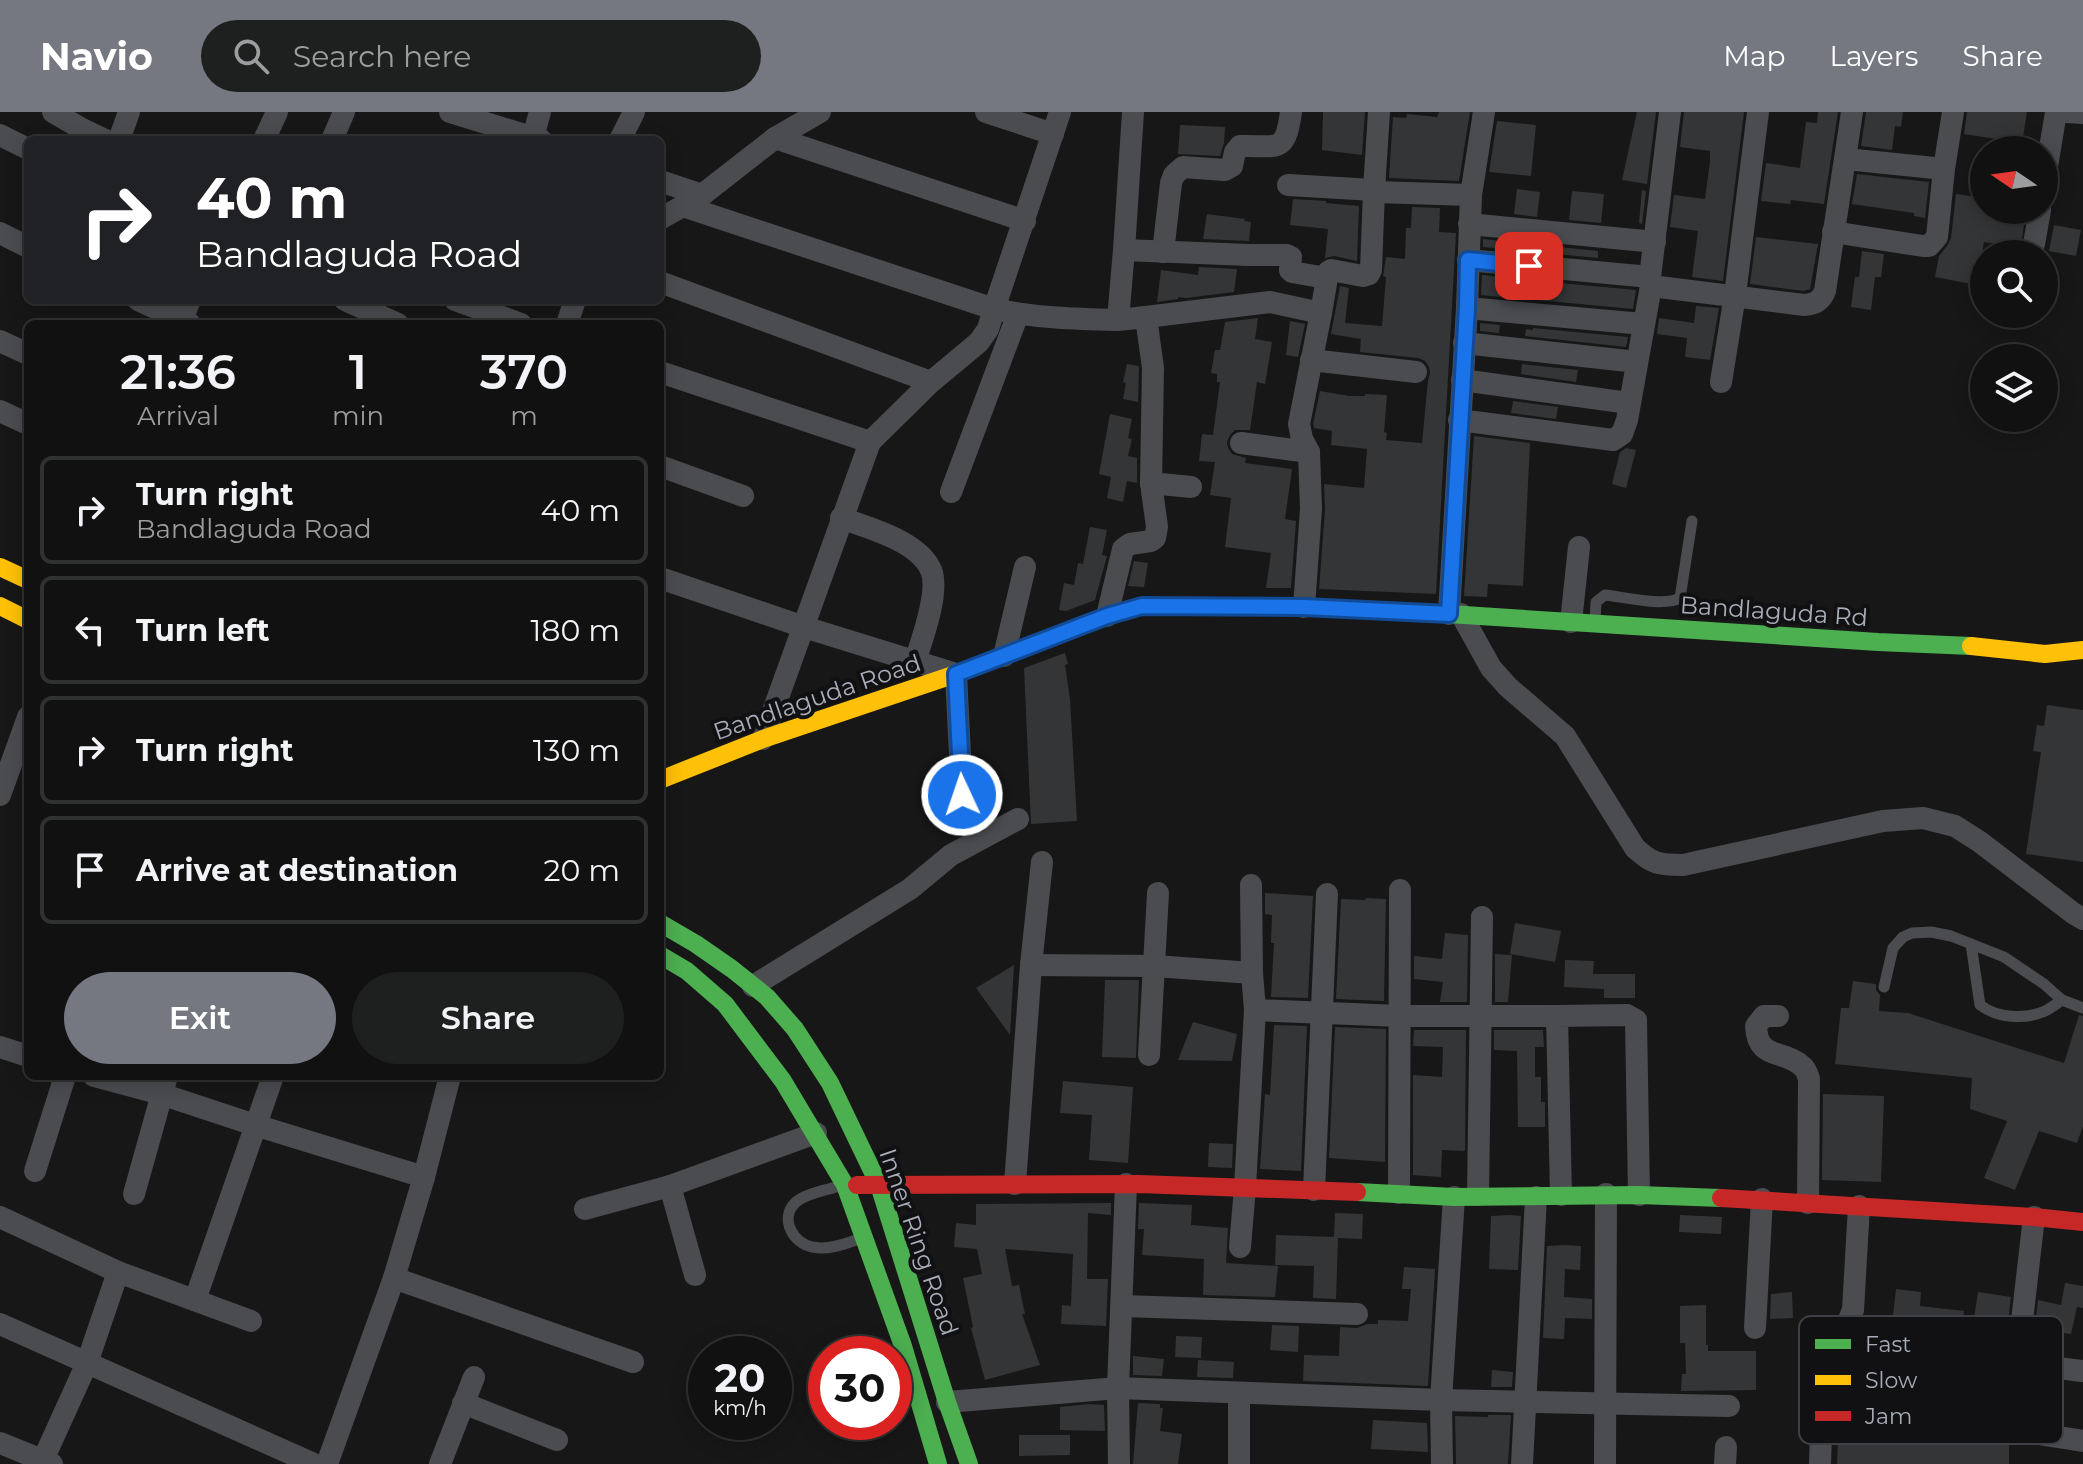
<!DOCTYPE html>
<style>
:root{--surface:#111;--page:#1e1f1f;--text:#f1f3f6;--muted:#9c9d9f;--line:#303131;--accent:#757880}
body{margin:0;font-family:Montserrat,sans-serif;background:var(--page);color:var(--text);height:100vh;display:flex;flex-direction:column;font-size:30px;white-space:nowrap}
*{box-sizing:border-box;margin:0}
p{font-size:26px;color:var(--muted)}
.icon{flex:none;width:44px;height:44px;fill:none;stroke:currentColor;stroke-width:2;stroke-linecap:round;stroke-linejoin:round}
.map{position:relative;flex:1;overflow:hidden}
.sheet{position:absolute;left:24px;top:208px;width:640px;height:760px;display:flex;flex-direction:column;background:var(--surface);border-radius:12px;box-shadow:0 4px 20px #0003,0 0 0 2px var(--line)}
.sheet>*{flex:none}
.hud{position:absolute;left:24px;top:24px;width:640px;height:168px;border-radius:12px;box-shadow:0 4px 20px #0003,0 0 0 2px var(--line);background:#202124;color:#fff;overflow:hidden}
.needle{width:52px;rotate:283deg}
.tools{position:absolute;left:1970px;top:24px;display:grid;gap:16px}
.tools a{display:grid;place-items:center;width:88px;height:88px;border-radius:50%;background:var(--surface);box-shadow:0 4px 20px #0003,0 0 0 2px var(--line);font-size:40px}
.speed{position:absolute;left:688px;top:1224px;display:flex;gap:16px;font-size:40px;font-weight:700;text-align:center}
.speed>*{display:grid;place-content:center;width:104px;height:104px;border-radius:50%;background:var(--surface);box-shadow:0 4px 20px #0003,0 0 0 2px var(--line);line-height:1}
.speed small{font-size:20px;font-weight:400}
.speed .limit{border:12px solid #d22;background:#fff;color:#111}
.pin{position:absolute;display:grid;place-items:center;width:68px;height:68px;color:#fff;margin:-34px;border-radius:16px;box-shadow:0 4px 12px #0006}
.me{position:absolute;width:88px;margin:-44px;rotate:357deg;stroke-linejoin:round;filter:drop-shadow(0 0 6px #0008)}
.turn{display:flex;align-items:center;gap:28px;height:168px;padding:0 40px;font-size:36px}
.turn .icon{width:104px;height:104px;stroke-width:2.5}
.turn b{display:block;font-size:56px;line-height:68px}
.eta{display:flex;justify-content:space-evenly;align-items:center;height:136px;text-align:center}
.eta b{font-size:48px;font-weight:600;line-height:56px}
.cta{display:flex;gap:16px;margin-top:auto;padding:16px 40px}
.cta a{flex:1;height:92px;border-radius:48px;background:var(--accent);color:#fff;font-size:32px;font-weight:600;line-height:92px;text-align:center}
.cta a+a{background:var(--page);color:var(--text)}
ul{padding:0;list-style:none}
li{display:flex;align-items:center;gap:24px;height:108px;margin:0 16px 12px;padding:0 24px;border:4px solid var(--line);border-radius:12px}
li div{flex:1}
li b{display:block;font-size:30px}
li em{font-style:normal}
header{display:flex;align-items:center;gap:48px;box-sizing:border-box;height:112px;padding:0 40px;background:var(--accent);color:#fff}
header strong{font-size:38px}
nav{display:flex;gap:44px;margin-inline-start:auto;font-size:28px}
.search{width:560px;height:72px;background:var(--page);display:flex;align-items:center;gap:20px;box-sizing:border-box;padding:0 28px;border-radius:44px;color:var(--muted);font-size:30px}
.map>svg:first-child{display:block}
.building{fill:#343537}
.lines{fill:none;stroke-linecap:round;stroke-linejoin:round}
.lane{stroke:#4b4c50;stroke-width:11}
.street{stroke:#4b4c50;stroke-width:22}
.fast{stroke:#4caf50;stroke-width:18}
.slow{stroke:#ffc107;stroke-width:18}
.jam{stroke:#c62828;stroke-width:18}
.route-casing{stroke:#114b97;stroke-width:20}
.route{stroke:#1a73e8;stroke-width:14}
.labels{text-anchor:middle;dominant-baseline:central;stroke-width:8;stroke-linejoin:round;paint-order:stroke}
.street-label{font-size:24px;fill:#a8adb8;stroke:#111113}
.key{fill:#111113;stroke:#3e4045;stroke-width:2}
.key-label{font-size:22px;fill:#a8adb8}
</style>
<header>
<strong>Navio</strong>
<div class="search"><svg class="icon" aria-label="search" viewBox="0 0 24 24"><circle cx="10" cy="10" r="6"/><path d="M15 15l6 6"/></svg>Search here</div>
<nav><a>Map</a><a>Layers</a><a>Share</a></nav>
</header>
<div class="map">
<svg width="2083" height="1352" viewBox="0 0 2083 1352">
<rect width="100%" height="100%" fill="#171717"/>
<g class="building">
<polygon points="1323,0 1365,0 1362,43 1322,38"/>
<polygon points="1439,0 1470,0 1459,69 1389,66 1393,5 1406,6 1407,2 1437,5"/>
<polygon points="1637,0 1656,0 1647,72 1622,68"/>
<polygon points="1684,0 1744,0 1723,169 1692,165 1698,119 1670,115 1674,83 1705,87 1710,49 1710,39 1680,35"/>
<polygon points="1818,0 1838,0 1824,92 1791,88 1790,92 1761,89 1766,51 1800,56 1806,10 1817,11"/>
<polygon points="1866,0 1903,0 1901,15 1895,14 1892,38 1861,34"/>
<polygon points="1967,0 2027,0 2022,31 1964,22"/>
<polygon points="1497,9 1536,13 1531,64 1489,60"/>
<polygon points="1180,13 1225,15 1224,31 1220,44 1178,42"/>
<polygon points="1857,62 1929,70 1925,106 1914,104 1914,101 1852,92"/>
<polygon points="1517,77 1540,80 1537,105 1514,102"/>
<polygon points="1642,78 1646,79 1642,112 1639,111"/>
<polygon points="1572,79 1604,82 1601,111 1569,108"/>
<polygon points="1956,82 1984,86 1984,98 2026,98 2021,135 1984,130 1977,173 1935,165 1939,144 1947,134 1951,126"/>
<polygon points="1293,87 1326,89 1326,91 1359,94 1357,149 1334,144 1325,146 1328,117 1290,113"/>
<polygon points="1412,95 1440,96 1439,120 1456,121 1436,482 1319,477 1325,398 1324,372 1364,376 1367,337 1331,333 1332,319 1314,316 1313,312 1320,279 1349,284 1365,284 1365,282 1387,283 1384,320 1387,321 1386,328 1422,331 1428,268 1430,261 1429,255 1425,249 1418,246 1360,240 1361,227 1331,222 1340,174 1349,176 1345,211 1382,214 1386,165 1383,164 1386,145 1405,147 1406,116 1411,116"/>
<polygon points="1207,102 1245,107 1244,109 1251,110 1249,129 1203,127"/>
<polygon points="2054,113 2081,118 2076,144 2049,139"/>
<polygon points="1756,125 1818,132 1810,177 1804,179 1750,172"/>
<polygon points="1483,127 1598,139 1598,146 1483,135"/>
<polygon points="1862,139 1884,142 1881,165 1875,165 1871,198 1851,195 1855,165 1859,165"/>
<polygon points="1199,155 1237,157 1234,180 1186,186 1178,185 1178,187 1157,190 1161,158 1198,163"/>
<polygon points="1482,163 1502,165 1500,185 1481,183"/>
<polygon points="1539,169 1636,178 1633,197 1537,188"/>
<polygon points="1696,194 1719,196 1710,248 1685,245 1687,226 1657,222 1659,206 1694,211"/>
<polygon points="1258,206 1255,227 1272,230 1265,272 1257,270 1250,318 1235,318 1230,323 1227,330 1228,336 1232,342 1246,346 1245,351 1292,357 1285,407 1296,409 1291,476 1266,476 1271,441 1225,435 1231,386 1210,383 1215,350 1199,349 1202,322 1213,323 1220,270 1217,270 1217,262 1211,261 1215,238 1220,238 1225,210"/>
<polygon points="1290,209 1305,212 1298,245 1286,243"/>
<polygon points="1480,211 1500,213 1499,221 1480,219"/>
<polygon points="1533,216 1628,225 1626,235 1525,224 1526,217 1533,218"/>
<polygon points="1127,252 1139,254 1138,290 1123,287 1126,271 1123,270"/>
<polygon points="1522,252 1578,258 1576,270 1521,262"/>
<polygon points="1513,289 1558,295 1556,307 1511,301"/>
<polygon points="1110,302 1132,307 1128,326 1132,327 1128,344 1137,346 1137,371 1127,369 1123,390 1107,386 1111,365 1099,362"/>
<polygon points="1474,324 1530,331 1523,474 1488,472 1487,485 1464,484"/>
<polygon points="1626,336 1636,338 1626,376 1612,372 1620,340"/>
<polygon points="1090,415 1107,418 1102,443 1107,444 1095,488 1066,499 1059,498 1064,471 1074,473 1078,451 1083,452"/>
<polygon points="1134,449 1148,451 1144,475 1128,474"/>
<polygon points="1065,541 1068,552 1065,553 1070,587 1077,709 1031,712 1024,556"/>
<polygon points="2047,593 2083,598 2083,750 2026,742 2041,640 2033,639 2037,613 2044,614"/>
<polygon points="1265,781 1313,784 1308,886 1271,885 1274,831 1271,831 1272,803 1265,802"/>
<polygon points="1366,786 1386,787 1384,889 1336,887 1341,787 1365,788"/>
<polygon points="1515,811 1561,819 1555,850 1510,842"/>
<polygon points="1445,821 1468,823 1467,890 1440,890 1443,870 1414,867 1414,844 1442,847"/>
<polygon points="1495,842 1512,843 1508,890 1495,890"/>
<polygon points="1565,848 1594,849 1593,862 1635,862 1635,886 1604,886 1604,877 1564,875"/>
<polygon points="1014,853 1010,923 976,876"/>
<polygon points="1105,868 1139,868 1136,946 1102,945"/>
<polygon points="1853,869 1876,872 1876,878 1880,883 1879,899 1908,901 2064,951 2079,903 2083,904 2083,1014 2077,1031 2039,1019 2015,1078 1984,1066 2007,1009 1970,997 1972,966 1835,952 1841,896 1849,896"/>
<polygon points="1193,910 1237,922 1232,949 1178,948"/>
<polygon points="1274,913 1307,914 1301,1059 1260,1057 1265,982 1270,983"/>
<polygon points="1335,915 1386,917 1385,1050 1329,1046"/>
<polygon points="1414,918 1466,918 1465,1039 1442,1038 1441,1065 1413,1063 1413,963 1442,965 1443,935 1413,934"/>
<polygon points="1494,918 1543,918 1544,935 1535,935 1535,965 1541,965 1541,990 1545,990 1545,1015 1518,1015 1517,939 1494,938"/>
<polygon points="1063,969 1133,975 1128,1051 1089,1048 1092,1003 1060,1001"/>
<polygon points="1823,982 1884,984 1881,1070 1822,1068"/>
<polygon points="1209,1031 1233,1032 1232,1056 1208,1055"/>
<polygon points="1111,1091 1111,1103 1088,1101 1087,1167 1108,1167 1106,1214 1061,1212 1062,1193 1071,1194 1073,1142 1005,1137 1012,1174 1019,1173 1025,1202 1022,1202 1040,1253 985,1268 971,1216 973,1215 963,1166 982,1162 977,1137 954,1135 956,1111 976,1113 976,1092"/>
<polygon points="1139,1091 1192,1093 1191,1113 1228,1116 1226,1151 1278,1154 1275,1185 1203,1183 1204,1147 1142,1143 1144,1117 1138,1117"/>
<polygon points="1335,1101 1363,1102 1362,1127 1338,1126 1336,1187 1313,1186 1314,1154 1275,1153 1276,1123 1334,1125"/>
<polygon points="1510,1103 1521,1104 1518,1158 1489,1157 1491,1104"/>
<polygon points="1680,1103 1722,1105 1721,1122 1679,1120"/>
<polygon points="1566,1133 1581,1134 1580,1158 1565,1157 1564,1185 1592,1187 1592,1207 1565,1206 1564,1227 1543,1226 1547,1134"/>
<polygon points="1404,1155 1435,1157 1428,1274 1303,1269 1304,1243 1339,1244 1340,1215 1357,1216 1367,1212 1378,1212 1378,1208 1408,1209 1411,1177 1402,1177"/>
<polygon points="2065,1171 2083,1174 2083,1196 2077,1195 2071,1222 2035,1217 2038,1188 2061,1193"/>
<polygon points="1896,1177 1921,1180 1920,1194 1964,1199 1960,1230 1891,1221"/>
<polygon points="1792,1180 1793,1206 1770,1207 1771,1182"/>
<polygon points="1978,1180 2011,1185 2007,1217 1973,1212"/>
<polygon points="1706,1193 1706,1233 1708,1233 1708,1239 1756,1239 1756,1278 1681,1279 1682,1262 1686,1262 1685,1231 1680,1231 1680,1194"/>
<polygon points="1272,1213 1299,1214 1298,1240 1270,1238"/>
<polygon points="1176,1224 1202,1225 1201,1246 1175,1245"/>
<polygon points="1133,1244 1164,1247 1162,1264 1133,1263"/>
<polygon points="1198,1248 1234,1250 1233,1266 1197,1265"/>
<polygon points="1492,1258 1513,1260 1512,1275 1491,1275"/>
<polygon points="1138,1291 1160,1292 1160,1296 1163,1296 1160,1319 1182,1322 1178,1352 1133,1352"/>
<polygon points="1089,1292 1104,1293 1105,1319 1060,1318 1060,1295"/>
<polygon points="1488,1303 1511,1303 1508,1352 1456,1352 1455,1304 1488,1305"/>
<polygon points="1373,1308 1427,1311 1428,1340 1371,1337"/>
<polygon points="1019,1323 1070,1323 1070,1343 1019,1344"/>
<polygon points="1838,1327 2009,1328 2009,1352 1837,1352"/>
</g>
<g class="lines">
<g class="lane">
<path d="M1595,510L1596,490L1605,483C1624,485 1664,495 1680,486L1692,409"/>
<path d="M1971,832L1980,893C1997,906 2025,908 2045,899C2050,897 2056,892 2062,888"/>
<polyline points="1884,875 1893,836 1903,825 1912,821 1931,820 1951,824 2004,845 2044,872 2062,888 2083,896"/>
<path d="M836,1075C823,1079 804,1082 795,1091C779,1107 794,1132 812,1135C827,1138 842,1133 856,1128"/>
</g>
<g class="street">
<polyline points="53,0 82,17 105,28"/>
<polyline points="450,0 541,28"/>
<polyline points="986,0 1053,22"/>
<polyline points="2066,0 2083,1"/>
<polyline points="0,23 28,37"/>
<polyline points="533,25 540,0"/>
<polyline points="775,26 1025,109"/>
<polyline points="119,28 129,0"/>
<polyline points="264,28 277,0"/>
<polyline points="332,28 344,0"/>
<polyline points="620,28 634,0"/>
<polyline points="1944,57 1953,0"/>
<polyline points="660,69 702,83"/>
<polyline points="1288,73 1374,78 1376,80 1471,83"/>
<polyline points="2044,73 2056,0"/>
<polyline points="683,94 994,197 1060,0"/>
<polyline points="660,107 702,83 775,26 820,0"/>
<polyline points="1469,112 1655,130"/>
<polyline points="1833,120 1923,134 1929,134 1937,125 1944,57 1846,47"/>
<polyline points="0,121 28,135"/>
<polyline points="2034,132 2040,98"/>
<polyline points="1124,138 1133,0"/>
<path d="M1163,140L1171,71L1174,63L1183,55L1225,58L1232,54L1235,40L1240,34C1278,33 1285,43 1291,0"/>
<polyline points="1468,148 1650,165"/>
<polyline points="660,170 931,270"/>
<path d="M1651,174L1804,193C1815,192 1821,189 1825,179L1852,0"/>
<polyline points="138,188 190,212"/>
<polyline points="345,188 398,212"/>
<polyline points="455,188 521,212"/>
<polyline points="1467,196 1643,212"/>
<polyline points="1146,205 1270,190 1321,201"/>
<polyline points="180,212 190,188"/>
<polyline points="567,212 575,188"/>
<polyline points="0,229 28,242"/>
<polyline points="1464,231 1637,250"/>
<polyline points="1311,248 1416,260"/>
<polyline points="660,260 870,330"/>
<polyline points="1462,268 1629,291"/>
<polyline points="1721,270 1735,183 1758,0"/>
<polyline points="0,299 28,312"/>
<polyline points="1459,308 1613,328 1622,322 1627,308 1651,174 1650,165 1670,0"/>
<polyline points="1241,331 1309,340 1302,327 1299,312 1321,201 1328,160 1331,158 1363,164 1369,162 1371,158 1374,78 1379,0"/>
<polyline points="660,354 743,384"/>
<polyline points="1151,371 1191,375"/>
<polyline points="951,380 1018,202"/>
<path d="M841,406C869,416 918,429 931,458C940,479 922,528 915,549"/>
<polyline points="660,466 804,515 956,562 962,683"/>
<polyline points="1304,495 1311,397 1309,340"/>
<polyline points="1449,502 1467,196 1471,83 1484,0"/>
<path d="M1461,502L1491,556L1508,575L1565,624L1635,736C1652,752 1659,753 1683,753L1883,709L1923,706L1955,714L1980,730L2073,801L2083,807"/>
<polyline points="1107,504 1123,437 1130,432 1151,429 1155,426 1157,415 1151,371 1153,256 1146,205 1118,208 1124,138 1249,143 1287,143 1291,145 1290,158 1292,160 1326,166"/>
<polyline points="1571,510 1579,435"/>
<polyline points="1004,544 1025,455"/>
<path d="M763,627L870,330L931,270L979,230L988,217L994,197C1036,206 1076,207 1118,208"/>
<polyline points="0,683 28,605"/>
<polyline points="1031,853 1155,854 1252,861"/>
<polyline points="753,874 910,777 951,743 1018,707"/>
<polyline points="1255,898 1399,904 1557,904"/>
<path d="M1778,904H1764L1756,914C1757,949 1785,937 1803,955C1806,957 1808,964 1809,967L1808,1091"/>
<polyline points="0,935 28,944"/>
<polyline points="1149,943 1158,781"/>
<polyline points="94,964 161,982 255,1013 424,1065"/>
<polyline points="35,1059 65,964"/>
<polyline points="1015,1072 1031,853 1042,750"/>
<polyline points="670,1074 695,1163"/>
<polyline points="1314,1078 1327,782"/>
<polyline points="1399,1081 1400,778"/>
<polyline points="134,1082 167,964"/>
<polyline points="1478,1083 1482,805"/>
<polyline points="1561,1083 1557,904 1627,903 1636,908 1639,1083"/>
<polyline points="585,1097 670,1074 816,1021"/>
<polyline points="0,1105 118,1160 251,1209"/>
<polyline points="2034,1105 2011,1304 2021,1319 2083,1329"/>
<polyline points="1240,1135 1245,1075 1255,898 1252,861 1251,773"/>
<polyline points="394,1166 633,1250"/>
<polyline points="195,1188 273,964"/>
<polyline points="1123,1194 1357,1202"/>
<polyline points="0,1212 314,1352"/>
<polyline points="1755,1216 1762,1087"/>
<polyline points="1865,1232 2082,1259"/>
<polyline points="1239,1281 1239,1352"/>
<polyline points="947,1290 1118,1276 1441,1288 1729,1294"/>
<polyline points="463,1291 557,1328"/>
<polyline points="0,1331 52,1352"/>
<polyline points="43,1348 87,1251 118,1160"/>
<polyline points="327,1352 394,1166 424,1065 450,964"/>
<polyline points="440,1352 474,1265"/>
<polyline points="1119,1352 1118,1276 1126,1072"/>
<polyline points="1442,1352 1441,1288 1454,1085"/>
<polyline points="1522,1352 1536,1085"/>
<polyline points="1605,1352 1606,1082"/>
<polyline points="1725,1352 1726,1335"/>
<polyline points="1820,1352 1822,1289 1832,1247 1853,1198 1859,1094"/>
</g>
<g class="fast">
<polyline points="1141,494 1304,495 1449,502 1878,530 1971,534"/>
<polyline points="660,811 696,832 732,857 767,885 795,917 830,971 879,1073 947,1290 969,1352"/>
<polyline points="660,843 687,859 725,892 783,969 845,1073 903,1234 938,1352"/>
<polyline points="1357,1080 1454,1085 1639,1083 1721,1086"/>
</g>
<g class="slow">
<polyline points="0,455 28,468"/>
<polyline points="0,494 28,508"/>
<polyline points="1971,534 2045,542 2083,538"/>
<polyline points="660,668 763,627 956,562 1107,504 1141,494"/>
</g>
<g class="jam">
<polyline points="857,1073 1139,1072 1357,1080"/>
<polyline points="1721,1086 2034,1105 2083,1110"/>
</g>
</g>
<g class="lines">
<g class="route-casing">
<polyline id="route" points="962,683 956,562 1107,504 1142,494 1304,495 1449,502 1467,196 1468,148 1529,154"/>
</g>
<use href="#route" class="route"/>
</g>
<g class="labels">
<g class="street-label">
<text transform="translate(1774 499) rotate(4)">Bandlaguda Rd</text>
<text transform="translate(817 585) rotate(-19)">Bandlaguda Road</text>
<text transform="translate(919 1130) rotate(71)">Inner Ring Road</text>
</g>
</g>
<rect x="1799" y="1204" width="264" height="128" rx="12" class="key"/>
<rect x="1815" y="1227" width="36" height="10" fill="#4caf50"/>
<rect x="1815" y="1263" width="36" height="10" fill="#ffc107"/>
<rect x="1815" y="1299" width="36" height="10" fill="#c62828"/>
<g class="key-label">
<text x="1865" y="1240">Fast</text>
<text x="1865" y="1276">Slow</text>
<text x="1865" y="1312">Jam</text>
</g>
</svg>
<div class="tools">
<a><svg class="needle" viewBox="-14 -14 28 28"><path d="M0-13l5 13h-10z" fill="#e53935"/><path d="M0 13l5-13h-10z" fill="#9c9d9f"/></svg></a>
<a><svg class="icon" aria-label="search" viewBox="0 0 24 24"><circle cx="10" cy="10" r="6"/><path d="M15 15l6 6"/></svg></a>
<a><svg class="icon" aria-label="layers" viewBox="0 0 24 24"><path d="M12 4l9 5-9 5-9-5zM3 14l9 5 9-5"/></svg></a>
</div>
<div class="speed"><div>20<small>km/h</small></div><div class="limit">30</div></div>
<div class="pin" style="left:1529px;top:154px;background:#d93025"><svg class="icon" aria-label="arrive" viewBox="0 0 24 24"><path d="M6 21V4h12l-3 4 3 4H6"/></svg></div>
<svg class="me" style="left:962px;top:683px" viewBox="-20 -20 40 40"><circle r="17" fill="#1a73e8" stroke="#fff" stroke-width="3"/><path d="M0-11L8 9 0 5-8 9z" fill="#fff"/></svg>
<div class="hud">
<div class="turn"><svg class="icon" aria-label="right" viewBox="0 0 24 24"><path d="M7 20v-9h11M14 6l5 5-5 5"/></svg><div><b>40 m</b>Bandlaguda Road</div></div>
</div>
<section class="sheet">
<div class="eta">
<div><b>21:36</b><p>Arrival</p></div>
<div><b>1</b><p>min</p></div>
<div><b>370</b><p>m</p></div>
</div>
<ul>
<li><svg class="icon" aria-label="right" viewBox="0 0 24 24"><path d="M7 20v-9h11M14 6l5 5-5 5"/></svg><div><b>Turn right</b><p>Bandlaguda Road</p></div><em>40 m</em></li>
<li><svg class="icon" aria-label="left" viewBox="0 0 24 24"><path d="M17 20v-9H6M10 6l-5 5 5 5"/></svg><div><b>Turn left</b></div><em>180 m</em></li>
<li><svg class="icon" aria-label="right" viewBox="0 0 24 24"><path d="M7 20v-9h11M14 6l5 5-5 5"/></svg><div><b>Turn right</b></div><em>130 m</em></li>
<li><svg class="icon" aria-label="arrive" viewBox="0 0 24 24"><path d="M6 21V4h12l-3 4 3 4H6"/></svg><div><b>Arrive at destination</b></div><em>20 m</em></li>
</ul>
<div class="cta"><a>Exit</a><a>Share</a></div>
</section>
</div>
